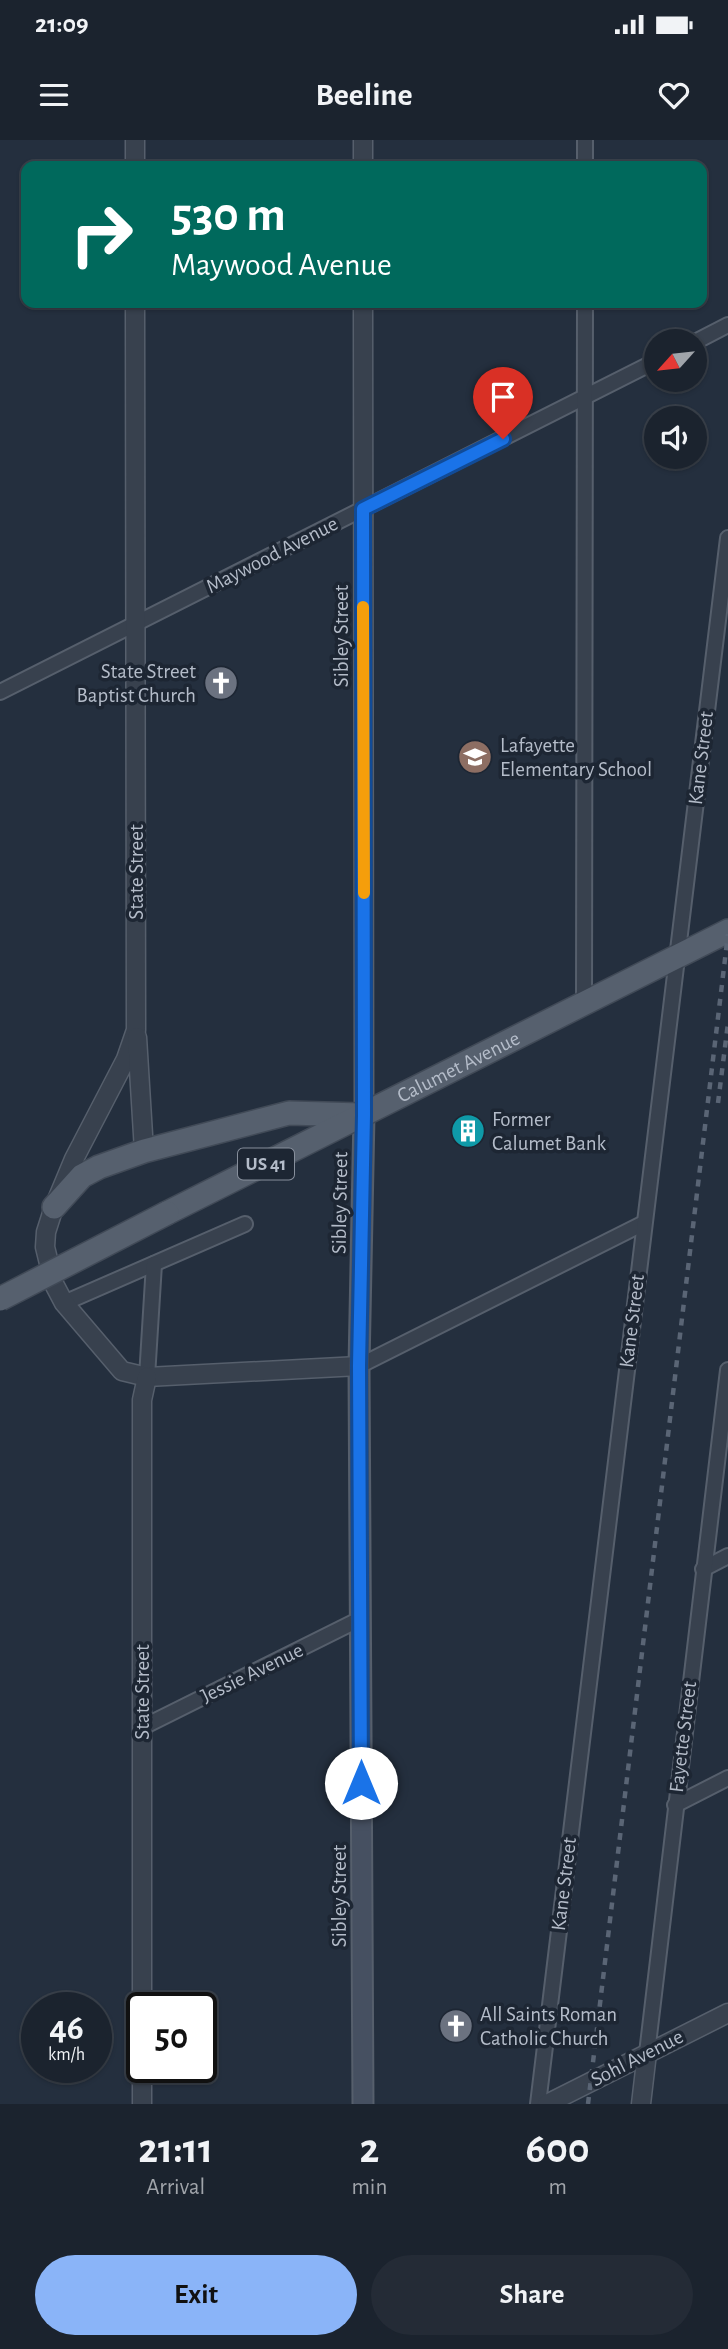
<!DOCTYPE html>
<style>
:root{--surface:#1b232e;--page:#242b36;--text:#f1f3f6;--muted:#a0a4aa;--line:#39404a;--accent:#8ab4f8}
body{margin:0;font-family:"Alegreya Sans",sans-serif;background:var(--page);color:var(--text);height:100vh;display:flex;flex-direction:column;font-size:26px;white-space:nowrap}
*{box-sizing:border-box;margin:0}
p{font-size:23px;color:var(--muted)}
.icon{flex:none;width:38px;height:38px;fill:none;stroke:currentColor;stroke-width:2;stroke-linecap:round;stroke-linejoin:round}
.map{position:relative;height:1964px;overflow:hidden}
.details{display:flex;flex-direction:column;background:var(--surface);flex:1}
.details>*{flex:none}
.hud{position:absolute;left:21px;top:21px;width:686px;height:147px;border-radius:14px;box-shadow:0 2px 5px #0004,0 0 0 2px var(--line);background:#00695c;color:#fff;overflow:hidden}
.needle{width:46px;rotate:243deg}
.fabs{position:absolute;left:644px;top:189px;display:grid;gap:14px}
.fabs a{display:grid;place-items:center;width:63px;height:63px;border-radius:50%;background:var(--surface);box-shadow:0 2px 5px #0004,0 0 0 2px var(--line);font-size:35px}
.speed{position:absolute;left:21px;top:1852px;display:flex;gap:14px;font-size:35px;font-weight:700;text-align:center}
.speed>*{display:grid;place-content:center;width:91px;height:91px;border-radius:50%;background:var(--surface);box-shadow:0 2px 5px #0004,0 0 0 2px var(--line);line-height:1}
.speed small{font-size:18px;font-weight:400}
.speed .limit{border:4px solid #111;border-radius:10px;background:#fff;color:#111}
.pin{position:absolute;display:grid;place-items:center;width:60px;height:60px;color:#fff;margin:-72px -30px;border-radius:50% 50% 50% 0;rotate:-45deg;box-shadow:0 0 7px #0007}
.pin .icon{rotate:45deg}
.me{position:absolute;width:77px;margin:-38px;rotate:0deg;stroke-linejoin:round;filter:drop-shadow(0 0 5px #0008)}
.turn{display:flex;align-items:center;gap:24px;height:147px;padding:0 35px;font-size:32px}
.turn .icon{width:91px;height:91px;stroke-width:2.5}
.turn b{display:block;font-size:49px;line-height:60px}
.eta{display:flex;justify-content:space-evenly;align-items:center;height:119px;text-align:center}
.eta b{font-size:42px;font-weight:700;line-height:49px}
.button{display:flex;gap:14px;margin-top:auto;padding:14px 35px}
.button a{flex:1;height:80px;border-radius:42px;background:var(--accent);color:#111;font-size:28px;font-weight:700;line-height:80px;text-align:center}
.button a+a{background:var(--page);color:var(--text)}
.status{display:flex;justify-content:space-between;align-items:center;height:49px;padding:0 35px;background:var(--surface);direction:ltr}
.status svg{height:19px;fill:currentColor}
header{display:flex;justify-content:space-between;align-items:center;height:91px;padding:0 35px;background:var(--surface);font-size:32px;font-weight:700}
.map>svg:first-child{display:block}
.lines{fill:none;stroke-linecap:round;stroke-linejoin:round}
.minor-casing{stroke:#565f6c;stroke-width:18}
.tertiary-casing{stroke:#565f6c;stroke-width:21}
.secondary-casing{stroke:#565f6c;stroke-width:23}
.primary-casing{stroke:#414a57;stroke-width:26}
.minor{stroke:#38414e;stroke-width:14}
.tertiary{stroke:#38414e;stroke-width:18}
.secondary{stroke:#465061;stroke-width:19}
.primary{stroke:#56606e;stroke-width:23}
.rail{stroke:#5a6575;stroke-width:4.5;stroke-dasharray:7 7;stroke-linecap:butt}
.primary-bridge-casing{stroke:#414a57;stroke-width:26;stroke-linecap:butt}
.primary-bridge{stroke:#56606e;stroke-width:23}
.route-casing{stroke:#114b97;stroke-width:18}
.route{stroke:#1a73e8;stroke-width:12}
.slow{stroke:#f59e0b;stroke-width:12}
.labels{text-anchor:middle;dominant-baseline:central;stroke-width:7;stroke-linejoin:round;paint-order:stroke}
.shield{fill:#1d2633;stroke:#878f9c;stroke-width:2}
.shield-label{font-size:19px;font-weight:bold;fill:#b4bcc9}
.street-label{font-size:21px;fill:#b4bcc9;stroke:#1d2633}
.poi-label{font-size:21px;fill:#b4bcc9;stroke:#1d2633;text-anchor:start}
</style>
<div class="status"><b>21:09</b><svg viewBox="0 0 49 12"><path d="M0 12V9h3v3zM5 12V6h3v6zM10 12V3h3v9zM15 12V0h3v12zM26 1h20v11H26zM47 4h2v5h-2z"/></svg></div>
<header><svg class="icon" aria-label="menu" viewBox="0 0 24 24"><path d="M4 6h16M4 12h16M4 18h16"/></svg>Beeline<svg class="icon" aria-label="heart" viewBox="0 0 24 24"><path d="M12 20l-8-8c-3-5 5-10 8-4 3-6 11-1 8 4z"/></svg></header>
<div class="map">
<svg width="728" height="1964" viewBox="0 0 728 1964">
<rect width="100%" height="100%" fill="#242f3e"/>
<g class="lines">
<g class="minor-casing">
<g id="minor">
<polyline points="585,0 585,26"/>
<polyline points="695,202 728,185"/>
<polyline points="0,552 656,221"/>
<polyline points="584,864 585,163"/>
<polyline points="64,1163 245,1084"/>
<polyline points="359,1226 644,1083"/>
<polyline points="147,1237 154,1124"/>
<polyline points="703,1429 728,1416"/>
<polyline points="143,1587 360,1479"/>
<polyline points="675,1665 728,1638"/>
<polyline points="647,1913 728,1230"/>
<polyline points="538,1964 728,398"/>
</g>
</g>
<g class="tertiary-casing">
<g id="tertiary">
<polyline points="135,0 135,26"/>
<polyline points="363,0 363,26"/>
<polyline points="135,163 136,890 126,919 74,1019 54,1067 46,1092 45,1107 54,1144 64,1163 122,1231 147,1237 359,1226"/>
<polyline points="363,163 364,975"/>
<polyline points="137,897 144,1011"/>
<polyline points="142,1867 142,1260 147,1237"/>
<polyline points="142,1964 142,1927"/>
<polyline points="547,1964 728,1873"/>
<polyline points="641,1964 647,1913"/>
</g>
</g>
<g class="secondary-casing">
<polyline id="secondary" points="363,1964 359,1226 364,975"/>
</g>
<g class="primary-casing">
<g id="primary">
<polyline points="54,1067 82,1036 99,1027 144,1011 289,973 361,975"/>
<path id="s1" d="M167,1073L728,791"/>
</g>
</g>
<use href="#minor" class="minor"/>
<use href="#tertiary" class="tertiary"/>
<use href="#secondary" class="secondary"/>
<use href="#primary" class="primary"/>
<g class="rail">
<polyline points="718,963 728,883"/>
<polyline points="588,1964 728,794"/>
</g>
<g class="primary-bridge-casing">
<polyline id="primary-bridge" points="0,1159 167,1073"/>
</g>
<use href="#primary-bridge" class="primary-bridge"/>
</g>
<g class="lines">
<g class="route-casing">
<polyline id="route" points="361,1643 359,1226 364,975 363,369 503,299"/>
</g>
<use href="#route" class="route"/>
<polyline class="slow" points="363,467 364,753"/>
</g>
<defs>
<g id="church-disc" transform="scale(1.75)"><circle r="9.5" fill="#6b7280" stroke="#1d2633"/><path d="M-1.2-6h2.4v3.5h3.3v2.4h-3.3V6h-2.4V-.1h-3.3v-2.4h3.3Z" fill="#fff"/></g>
<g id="school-disc" transform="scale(1.75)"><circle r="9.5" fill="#8d6e63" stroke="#1d2633"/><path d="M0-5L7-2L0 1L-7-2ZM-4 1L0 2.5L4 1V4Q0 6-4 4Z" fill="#fff"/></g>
<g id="building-disc" transform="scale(1.75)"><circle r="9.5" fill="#0f9aa8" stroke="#1d2633"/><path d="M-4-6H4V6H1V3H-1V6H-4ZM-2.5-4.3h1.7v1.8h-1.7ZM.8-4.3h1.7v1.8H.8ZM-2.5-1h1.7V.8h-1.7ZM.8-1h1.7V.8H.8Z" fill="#fff"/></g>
</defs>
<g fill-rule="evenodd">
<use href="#church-disc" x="221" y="543"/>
<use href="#school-disc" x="475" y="617"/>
<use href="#building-disc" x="468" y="991"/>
<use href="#church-disc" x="456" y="1886"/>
</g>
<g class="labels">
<rect class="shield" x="238" y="1008.5" width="56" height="31" rx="5"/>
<g class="shield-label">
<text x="266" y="1024">US 41</text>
</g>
<g class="street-label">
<text transform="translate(272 415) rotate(-27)">Maywood Avenue</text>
<text transform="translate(341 496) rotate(-90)">Sibley Street</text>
<text transform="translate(701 618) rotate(-83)">Kane Street</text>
<text transform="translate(136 732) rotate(-90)">State Street</text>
<text stroke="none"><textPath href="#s1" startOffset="326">Calumet Avenue</textPath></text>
<text transform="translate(340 1063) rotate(-89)">Sibley Street</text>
<text transform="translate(632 1181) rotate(-83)">Kane Street</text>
<text transform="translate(252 1533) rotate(-26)">Jessie Avenue</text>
<text transform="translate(142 1552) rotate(-90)">State Street</text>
<text transform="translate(683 1597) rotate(-83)">Fayette Street</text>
<text transform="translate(564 1744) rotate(-83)">Kane Street</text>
<text transform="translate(339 1756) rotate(-90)">Sibley Street</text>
<text transform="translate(637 1918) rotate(-27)">Sohl Avenue</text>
</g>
<g class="poi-label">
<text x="196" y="531" text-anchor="end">State Street<tspan x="196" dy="24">Baptist Church</tspan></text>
<text x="500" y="605">Lafayette<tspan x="500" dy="24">Elementary School</tspan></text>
<text x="492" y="979">Former<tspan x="492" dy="24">Calumet Bank</tspan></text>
<text x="480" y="1874">All Saints Roman<tspan x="480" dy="24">Catholic Church</tspan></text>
</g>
</g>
</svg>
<div class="fabs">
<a><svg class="needle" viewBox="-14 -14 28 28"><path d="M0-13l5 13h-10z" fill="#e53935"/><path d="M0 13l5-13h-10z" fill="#a0a4aa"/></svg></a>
<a><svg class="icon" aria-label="sound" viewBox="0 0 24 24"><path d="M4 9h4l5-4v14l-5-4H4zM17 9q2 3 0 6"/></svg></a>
</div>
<div class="speed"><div>46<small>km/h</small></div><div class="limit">50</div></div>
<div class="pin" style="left:503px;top:299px;background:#d93025"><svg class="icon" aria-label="arrive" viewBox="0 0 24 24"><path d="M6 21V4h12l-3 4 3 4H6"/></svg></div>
<svg class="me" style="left:361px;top:1643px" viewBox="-20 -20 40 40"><circle r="19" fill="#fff"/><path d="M0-13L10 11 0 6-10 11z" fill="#1a73e8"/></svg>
<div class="hud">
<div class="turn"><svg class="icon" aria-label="right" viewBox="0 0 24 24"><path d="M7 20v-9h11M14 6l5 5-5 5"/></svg><div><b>530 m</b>Maywood Avenue</div></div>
</div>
</div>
<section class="details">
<div class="eta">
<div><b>21:11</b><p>Arrival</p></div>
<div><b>2</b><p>min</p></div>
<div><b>600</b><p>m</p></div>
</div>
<div class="button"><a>Exit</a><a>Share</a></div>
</section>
